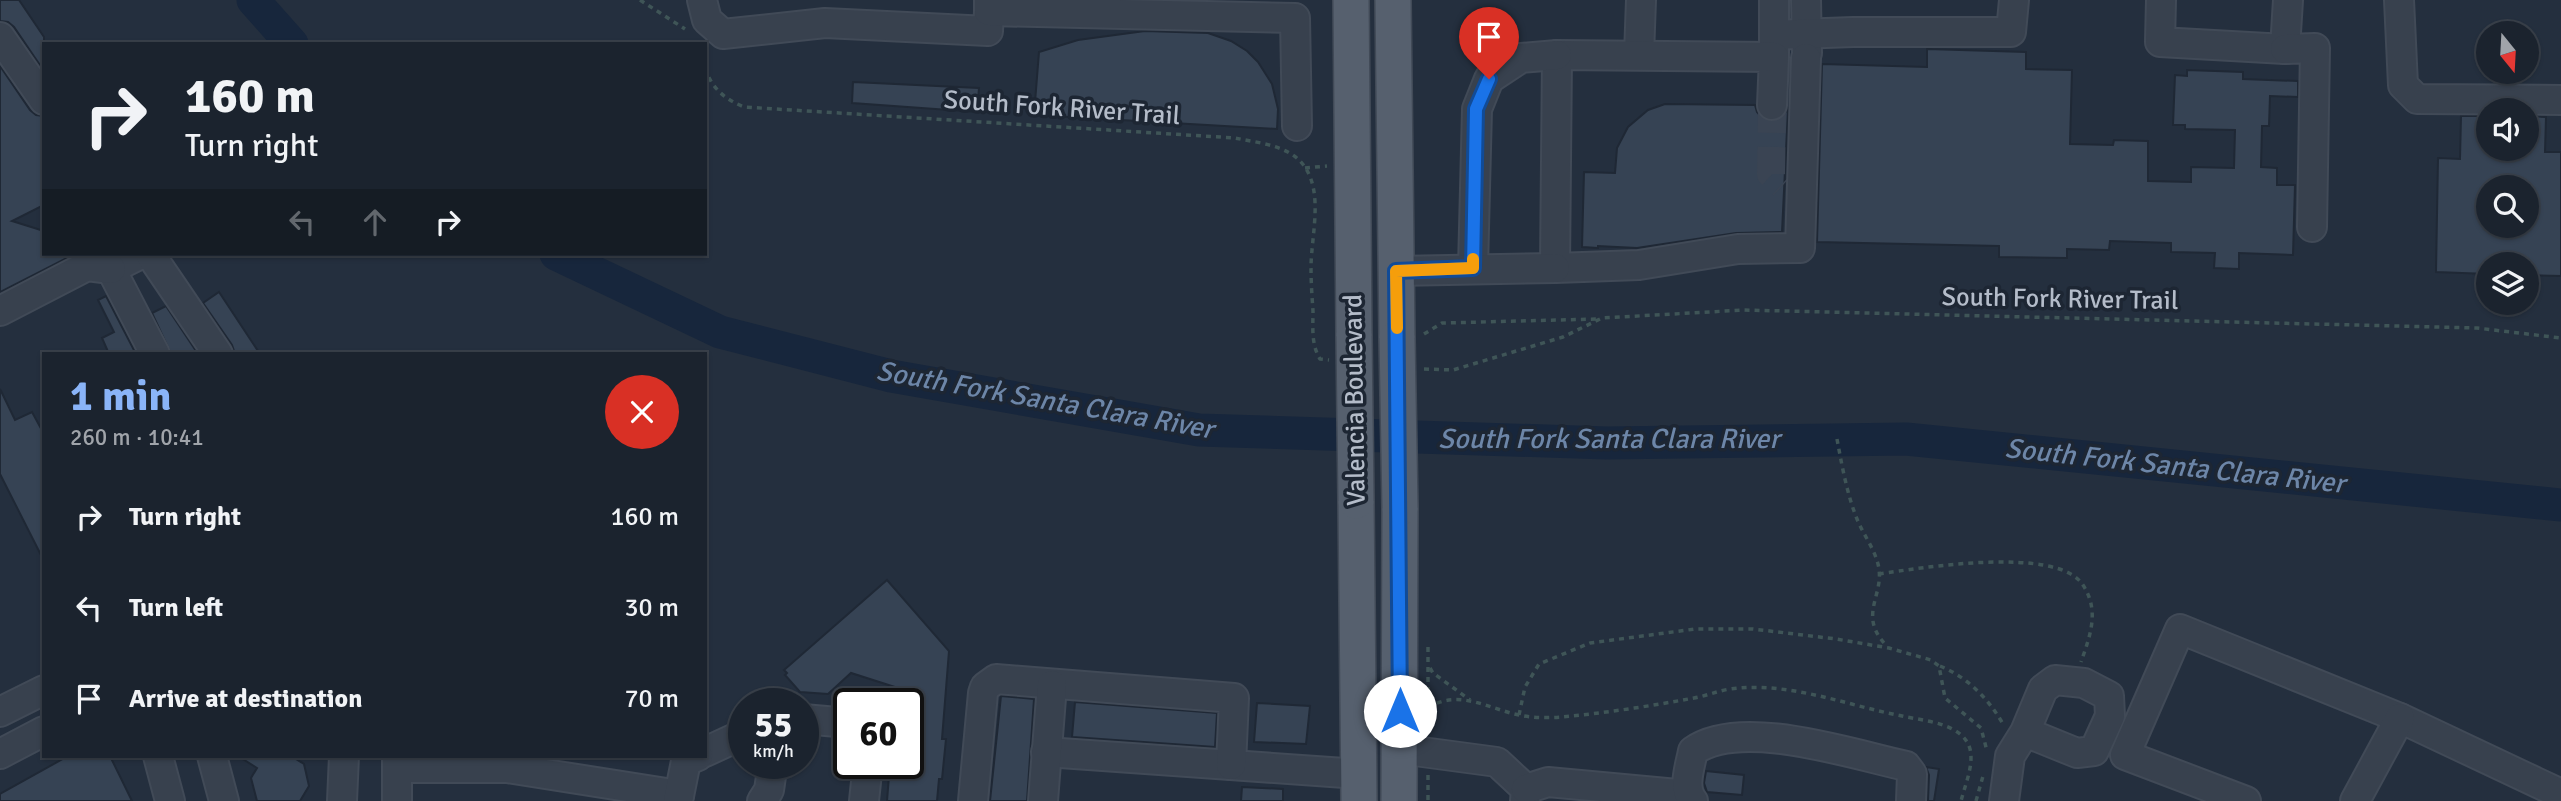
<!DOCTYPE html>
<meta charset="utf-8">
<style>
:root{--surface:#1b232e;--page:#282f3a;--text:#f1f3f6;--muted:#a0a4aa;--line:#39404a;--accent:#8ab4f8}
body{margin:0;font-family:Signika,sans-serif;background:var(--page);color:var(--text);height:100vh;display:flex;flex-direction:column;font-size:26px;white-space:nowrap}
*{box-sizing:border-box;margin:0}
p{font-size:23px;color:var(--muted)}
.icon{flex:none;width:38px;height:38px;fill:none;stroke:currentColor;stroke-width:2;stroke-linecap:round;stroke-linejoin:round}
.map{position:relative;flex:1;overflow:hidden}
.details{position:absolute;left:42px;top:352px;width:665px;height:406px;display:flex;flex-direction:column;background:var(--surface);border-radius:0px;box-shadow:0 2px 5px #0004,0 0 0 2px var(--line)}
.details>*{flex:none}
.top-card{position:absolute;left:42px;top:42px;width:665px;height:214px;border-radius:0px;box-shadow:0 2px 5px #0004,0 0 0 2px var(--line);background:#1b232e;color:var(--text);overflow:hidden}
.needle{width:46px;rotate:162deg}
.tools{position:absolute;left:2476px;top:21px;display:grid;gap:14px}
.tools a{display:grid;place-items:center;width:63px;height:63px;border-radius:50%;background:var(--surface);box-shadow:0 2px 5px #0004,0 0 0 2px var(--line);font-size:35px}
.speed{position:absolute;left:728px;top:688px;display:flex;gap:14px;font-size:35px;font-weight:700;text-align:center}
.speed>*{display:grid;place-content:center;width:91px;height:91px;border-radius:50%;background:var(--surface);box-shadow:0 2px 5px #0004,0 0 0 2px var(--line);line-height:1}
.speed small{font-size:18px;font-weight:400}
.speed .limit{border:4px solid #111;border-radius:10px;background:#fff;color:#111}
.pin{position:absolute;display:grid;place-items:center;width:60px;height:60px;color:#fff;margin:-72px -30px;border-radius:50% 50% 50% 0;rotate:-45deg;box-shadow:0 0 7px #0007}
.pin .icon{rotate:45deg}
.me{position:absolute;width:77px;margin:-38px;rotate:0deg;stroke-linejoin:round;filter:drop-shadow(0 0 5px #0008)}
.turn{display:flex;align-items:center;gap:24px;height:147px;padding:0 28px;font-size:32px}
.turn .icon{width:91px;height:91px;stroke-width:2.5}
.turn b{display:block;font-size:49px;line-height:60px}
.lanes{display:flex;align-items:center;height:66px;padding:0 28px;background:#0003;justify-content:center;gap:35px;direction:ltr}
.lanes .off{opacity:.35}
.round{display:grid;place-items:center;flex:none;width:74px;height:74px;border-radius:37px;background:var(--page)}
.headline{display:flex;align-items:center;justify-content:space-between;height:119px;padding:0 28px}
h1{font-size:42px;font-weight:800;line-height:52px;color:var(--accent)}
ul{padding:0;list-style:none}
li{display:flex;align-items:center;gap:21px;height:91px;padding:0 28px}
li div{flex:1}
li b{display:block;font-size:26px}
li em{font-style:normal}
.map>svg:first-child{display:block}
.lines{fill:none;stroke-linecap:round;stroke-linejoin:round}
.river{stroke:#17263c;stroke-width:33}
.building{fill:#364354;stroke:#1f2835;stroke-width:2;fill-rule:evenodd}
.minor-tunnel{stroke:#3a4453;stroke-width:28;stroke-dasharray:28 14;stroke-linecap:butt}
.minor-casing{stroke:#414a57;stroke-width:32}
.major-casing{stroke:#414a57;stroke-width:38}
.path{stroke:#3f5557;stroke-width:3.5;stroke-dasharray:5 5;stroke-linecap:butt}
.minor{stroke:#38414e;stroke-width:28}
.major{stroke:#56606e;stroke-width:35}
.major-bridge-casing{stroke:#414a57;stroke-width:38;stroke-linecap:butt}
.major-bridge{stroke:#56606e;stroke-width:35}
.route-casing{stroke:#114b97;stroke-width:18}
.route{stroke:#1a73e8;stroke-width:12}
.slow{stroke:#f59e0b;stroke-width:12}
.labels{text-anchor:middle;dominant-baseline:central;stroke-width:7;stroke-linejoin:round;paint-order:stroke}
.street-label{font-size:26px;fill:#b4bcc9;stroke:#1d2633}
.water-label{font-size:28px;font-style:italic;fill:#6d86a8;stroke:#1d2633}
</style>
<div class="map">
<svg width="2561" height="801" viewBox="0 0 2561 801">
<rect width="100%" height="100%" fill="#242f3e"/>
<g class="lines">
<g class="river">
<polyline points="253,0 292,44"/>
<polyline points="556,254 720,332 891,376 1199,430 1607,443 1906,439 2561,505"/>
</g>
</g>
<g class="building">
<polygon points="0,0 19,0 44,37 44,71 14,27 8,22 0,21"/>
<polygon points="1145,31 1208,33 1231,41 1247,51 1258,62 1272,84 1278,109 1277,129 1034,115 1039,52 1078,40"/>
<polygon points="1927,49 2026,52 2026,69 2072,70 2070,144 2113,145 2114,140 2148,141 2148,181 2191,182 2191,167 2234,168 2235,130 2185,129 2185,125 2173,125 2175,75 2187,76 2187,70 2243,72 2243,79 2298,81 2298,97 2270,96 2269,126 2262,126 2261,167 2277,168 2277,185 2295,185 2293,255 2239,253 2239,269 2214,268 2215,253 2171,252 2171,243 2110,241 2109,250 2067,249 2067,258 1999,257 1999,246 1817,242 1822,64 1927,67"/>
<polygon points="0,66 30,110 36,115 44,116 44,205 12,221 44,231 44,254 64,254 67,258 0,292"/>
<polygon points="853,82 979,88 977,112 852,103"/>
<polygon points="1665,104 1755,105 1757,112 1763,119 1772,122 1780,119 1788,109 1782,232 1736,233 1637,248 1598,246 1598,248 1582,247 1584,172 1615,173 1617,148 1628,127 1648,110"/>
<path d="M2461,116H2488V149H2527V116L2546,117L2545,152H2561V276L2527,275V264H2488V274L2436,272L2438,158L2460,159ZM2488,187H2527V226H2488Z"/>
<polygon points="219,292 260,354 235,354 232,345 203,303"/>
<polygon points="106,296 136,354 109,354 102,338 114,332 98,300"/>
<polygon points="166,306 198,354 171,354 152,313"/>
<polygon points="0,389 15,420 32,412 44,434 44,561 0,474"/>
<polygon points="887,580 949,651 942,739 946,739 942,779 939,779 937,801 887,801 890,763 908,763 908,704 897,704 898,688 851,673 828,694 800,692 785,675 787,673 784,670"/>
<polygon points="1001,696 1034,699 1027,801 990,801"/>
<polygon points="1075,702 1217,713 1215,747 1072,737"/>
<polygon points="1257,703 1310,706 1306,744 1254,742"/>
<polygon points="68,756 110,756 132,801 0,801 0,794"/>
<polygon points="238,756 291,756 304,764 309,786 300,801 257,801 251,778 257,768"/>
<polygon points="1926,767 1939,769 1934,801 1928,801 1929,775"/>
<polygon points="1706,771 1744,775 1742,795 1707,792 1704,783"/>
<polygon points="1242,787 1283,789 1283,801 1241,801"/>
</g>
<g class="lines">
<polyline class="minor-tunnel" points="1772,105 1771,174 1783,185"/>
<g class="minor-casing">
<g id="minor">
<polyline points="702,0 707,20 723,34 825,23 988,31 989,11"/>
<polyline points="989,0 989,11 1295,18 1297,126"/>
<polyline points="1806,0 1807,53"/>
<polyline points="2161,0 2160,42 2285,49 2288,0"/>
<polyline points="2399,0 2403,85 2417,99 2561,100"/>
<polyline points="1774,35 1853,32 2011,32 2014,0"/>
<polyline points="0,37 44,100"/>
<polyline points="2285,49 2315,48 2312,227"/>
<polyline points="1774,53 1774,0"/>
<polyline points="1639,55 1641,0"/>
<polyline points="1772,105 1774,57 1557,55 1555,268 1639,265 1738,249 1800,248 1806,58"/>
<polyline points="141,254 111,269 155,354"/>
<polyline points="150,254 218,354"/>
<polyline points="1473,268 1477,109 1489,79 1521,58 1557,55"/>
<polyline points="1396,271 1555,268"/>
<polyline points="0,311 87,266 111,269"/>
<polyline points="0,712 44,690"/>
<polyline points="803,719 849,723"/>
<polyline points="1400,749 1497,762 1526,789 1525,801"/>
<polyline points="705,752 744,734"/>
<polyline points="1046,752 1359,774"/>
<polyline points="0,754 44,731"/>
<polyline points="158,756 170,801"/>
<polyline points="212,756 224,801"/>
<polyline points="397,768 507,768 679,795"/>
<polyline points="1526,789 1548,782 1688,795"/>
<polyline points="342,801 344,756"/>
<polyline points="397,801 397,756"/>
<polyline points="678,801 686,761 698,756"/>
<polyline points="762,801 769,790 773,763"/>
<polyline points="864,801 868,763"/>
<polyline points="973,801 983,693 985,687 996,679 1234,698 1231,765"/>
<polyline points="1043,801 1052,685"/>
<path d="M1693,801C1682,788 1690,767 1693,751C1741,717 1851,754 1906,766L1912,774L1911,801"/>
<polyline points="2004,801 2010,756 2025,732 2043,689 2055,680 2084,683 2109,696 2110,716 2094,751 2077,753 2025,732"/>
<polyline points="2246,801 2125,755 2180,629 2400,718 2561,794"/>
<polyline points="2355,801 2400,718"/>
</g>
</g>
<g class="major-casing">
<g id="major">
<polyline points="1351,0 1354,336"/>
<polyline points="1393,0 1397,338"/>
<polyline points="1356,501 1359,801"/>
<polyline points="1399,801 1400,508"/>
</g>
</g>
<g class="path">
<polyline points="640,0 685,29"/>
<path d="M705,68C712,89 725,99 744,107L1235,138C1254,142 1276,144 1293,155C1328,180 1311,232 1311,268C1311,282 1312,297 1313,311C1313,328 1311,344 1320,359L1329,360"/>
<polyline points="1305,168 1327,166"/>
<polyline points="1424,334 1442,323 1598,319"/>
<polyline points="1424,369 1453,370 1563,337 1602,318 1744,310 2477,328 2561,338"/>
<path d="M1837,439C1842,466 1847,494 1857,519C1863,534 1874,548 1878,564C1886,595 1856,615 1887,646"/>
<path d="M1879,574C1920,568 2057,545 2083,585C2100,611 2090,636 2081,662"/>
<path d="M1940,666C1967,677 1988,698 2003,724"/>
<polyline points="1430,668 1433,673 1470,700"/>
<path d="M1428,708C1458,688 1489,709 1519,715C1533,718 1548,718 1562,717C1605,713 1651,706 1694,698C1706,696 1717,691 1730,689C1789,681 1845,705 1902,716C1924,721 1963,723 1970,749C1974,765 1965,785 1961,801"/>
<polyline points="1519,715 1525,687 1539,664 1590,643 1695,629 1753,629 1836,639 1889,648 1931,660 1939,666 1945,698 1981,728 1987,751"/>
<polyline points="1428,732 1428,642"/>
<polyline points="1428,775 1428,801"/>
<polyline points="1976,801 1983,776"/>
</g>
<use href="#minor" class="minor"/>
<use href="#major" class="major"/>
<g class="major-bridge-casing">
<g id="major-bridge">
<polyline points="1354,336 1356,501"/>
<polyline points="1397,338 1400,508"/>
</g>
</g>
<use href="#major-bridge" class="major-bridge"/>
</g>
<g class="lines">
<g class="route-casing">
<polyline id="route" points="1400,711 1396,271 1473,268 1476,109 1489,79"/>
</g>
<use href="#route" class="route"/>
<polyline class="slow" points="1397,328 1396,271 1473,268 1473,259"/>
</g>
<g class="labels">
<g class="street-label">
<text transform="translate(1062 108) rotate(4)">South Fork River Trail</text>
<text transform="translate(2060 299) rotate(1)">South Fork River Trail</text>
<text transform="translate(1355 400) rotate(-91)">Valencia Boulevard</text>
</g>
<g class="water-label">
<text transform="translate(1045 400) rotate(10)">South Fork Santa Clara River</text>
<text x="1609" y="439">South Fork Santa Clara River</text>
<text transform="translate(2175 466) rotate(6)">South Fork Santa Clara River</text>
</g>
</g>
</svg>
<div class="tools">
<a><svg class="needle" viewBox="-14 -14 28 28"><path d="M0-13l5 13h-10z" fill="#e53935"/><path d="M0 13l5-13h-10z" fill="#a0a4aa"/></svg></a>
<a><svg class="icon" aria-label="sound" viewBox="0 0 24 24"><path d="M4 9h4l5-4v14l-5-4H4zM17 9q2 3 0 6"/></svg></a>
<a><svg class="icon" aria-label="search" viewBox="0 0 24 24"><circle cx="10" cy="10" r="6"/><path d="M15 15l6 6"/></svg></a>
<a><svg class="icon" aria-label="layers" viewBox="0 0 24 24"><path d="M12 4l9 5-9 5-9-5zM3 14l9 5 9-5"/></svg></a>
</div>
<div class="speed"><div>55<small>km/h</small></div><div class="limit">60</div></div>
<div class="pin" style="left:1489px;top:79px;background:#d93025"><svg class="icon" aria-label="arrive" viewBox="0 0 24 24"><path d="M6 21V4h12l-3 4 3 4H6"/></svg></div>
<svg class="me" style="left:1400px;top:711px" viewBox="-20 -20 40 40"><circle r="19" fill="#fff"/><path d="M0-13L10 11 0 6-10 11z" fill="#1a73e8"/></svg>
<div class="top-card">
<div class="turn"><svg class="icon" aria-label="right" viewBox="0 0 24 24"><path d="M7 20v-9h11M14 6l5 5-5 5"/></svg><div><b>160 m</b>Turn right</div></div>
<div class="lanes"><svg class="icon off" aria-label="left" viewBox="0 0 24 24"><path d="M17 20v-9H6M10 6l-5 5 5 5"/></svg><svg class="icon off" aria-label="ahead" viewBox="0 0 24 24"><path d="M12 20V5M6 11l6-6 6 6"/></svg><svg class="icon" aria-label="right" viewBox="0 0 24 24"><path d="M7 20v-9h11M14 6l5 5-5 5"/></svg></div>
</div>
<section class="details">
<div class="headline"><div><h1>1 min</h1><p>260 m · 10:41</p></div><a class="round" style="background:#d93025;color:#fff"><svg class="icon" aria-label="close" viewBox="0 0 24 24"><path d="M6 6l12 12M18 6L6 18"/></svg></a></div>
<ul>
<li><svg class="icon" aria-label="right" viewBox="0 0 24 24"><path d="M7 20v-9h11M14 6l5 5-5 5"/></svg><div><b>Turn right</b></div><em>160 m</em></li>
<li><svg class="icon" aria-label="left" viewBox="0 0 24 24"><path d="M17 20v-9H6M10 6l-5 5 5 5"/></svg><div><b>Turn left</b></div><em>30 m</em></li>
<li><svg class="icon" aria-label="arrive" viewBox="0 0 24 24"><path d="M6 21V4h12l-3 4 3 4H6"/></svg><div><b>Arrive at destination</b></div><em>70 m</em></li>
</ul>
</section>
</div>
